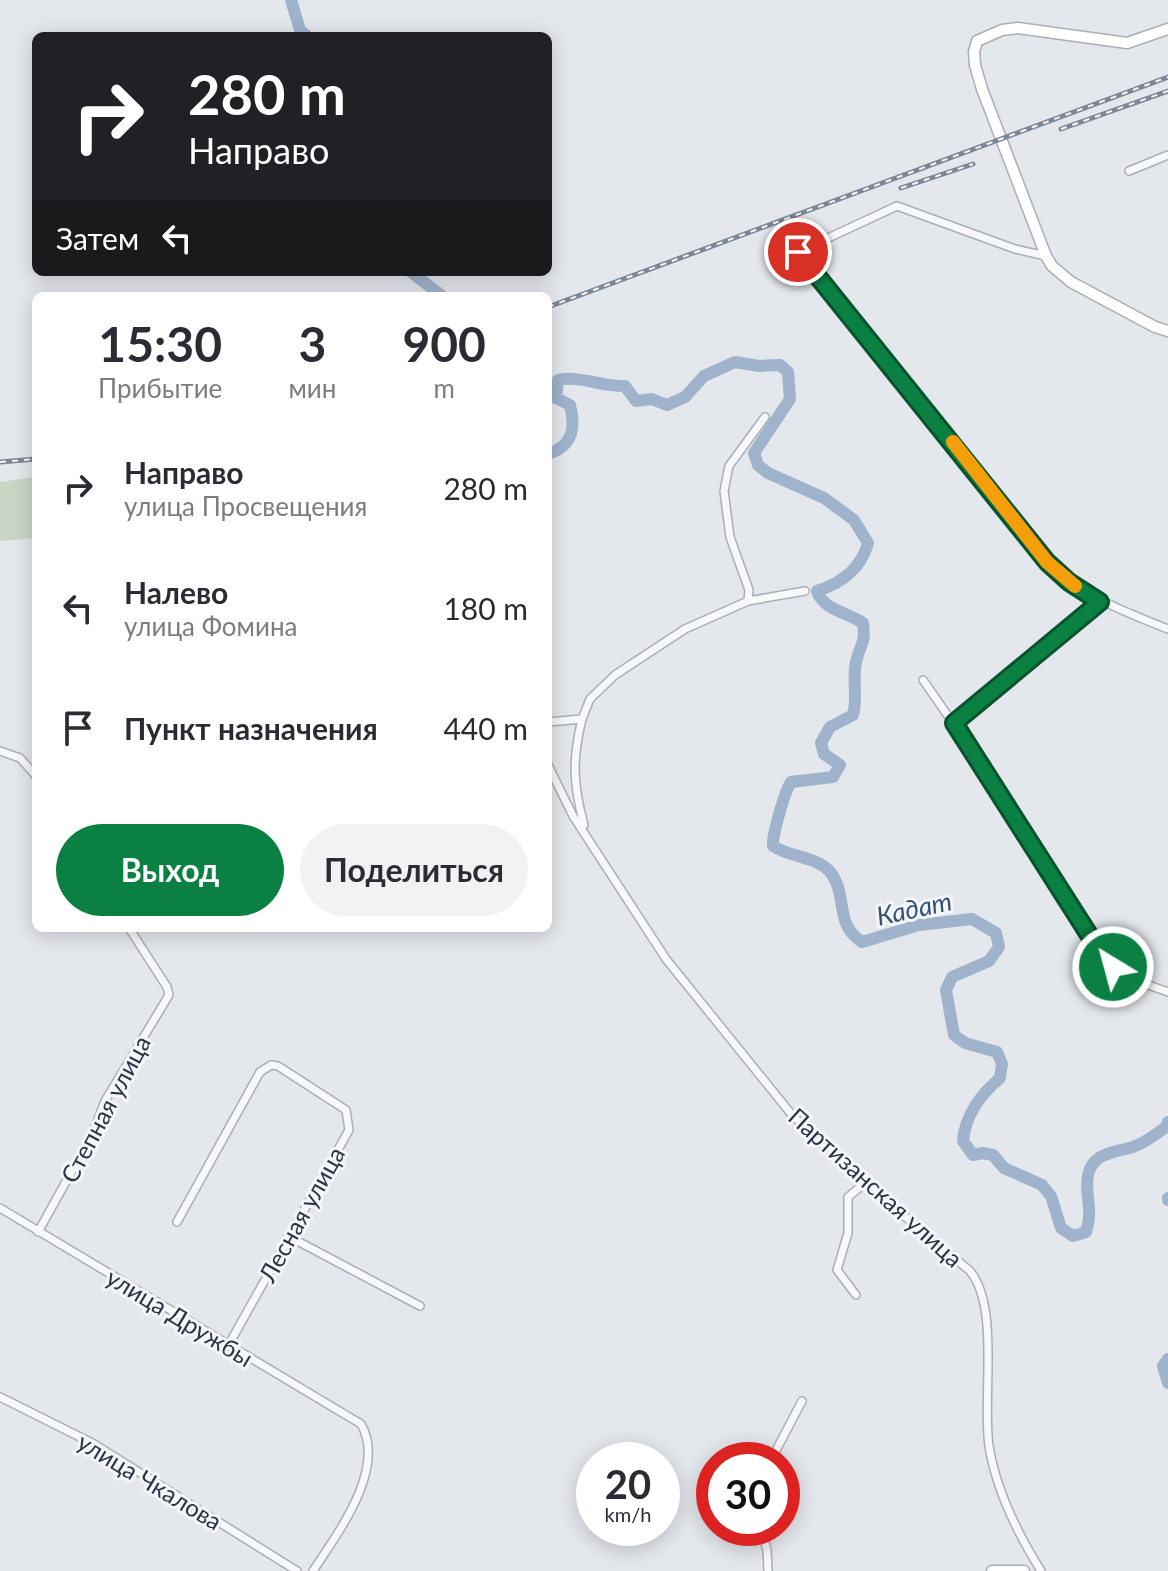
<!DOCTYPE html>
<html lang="ru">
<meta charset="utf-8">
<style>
:root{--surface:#fff;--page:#f2f2f3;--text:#2b2b33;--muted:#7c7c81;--accent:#0b8043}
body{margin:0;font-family:Lato,sans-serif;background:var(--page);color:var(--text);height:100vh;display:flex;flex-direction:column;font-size:30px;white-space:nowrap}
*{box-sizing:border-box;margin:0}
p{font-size:26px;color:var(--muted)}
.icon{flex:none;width:44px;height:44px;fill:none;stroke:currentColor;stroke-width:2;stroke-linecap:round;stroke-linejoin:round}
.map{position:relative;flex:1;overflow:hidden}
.details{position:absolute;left:32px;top:292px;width:520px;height:640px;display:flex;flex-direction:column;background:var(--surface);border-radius:12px;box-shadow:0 4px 20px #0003}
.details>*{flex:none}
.guide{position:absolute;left:32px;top:32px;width:520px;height:244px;border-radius:12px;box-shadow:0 4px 20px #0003;background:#202124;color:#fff;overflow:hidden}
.speed{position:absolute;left:576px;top:1442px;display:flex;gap:16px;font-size:40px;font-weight:700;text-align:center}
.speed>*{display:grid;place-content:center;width:104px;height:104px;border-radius:50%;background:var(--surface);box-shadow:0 4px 20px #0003;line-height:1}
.speed small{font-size:20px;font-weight:400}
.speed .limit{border:12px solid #d22;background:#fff;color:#111}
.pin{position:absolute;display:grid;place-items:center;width:68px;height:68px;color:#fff;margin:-34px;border:4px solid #fff;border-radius:50%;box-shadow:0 2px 8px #0007}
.me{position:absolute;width:88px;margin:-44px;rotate:323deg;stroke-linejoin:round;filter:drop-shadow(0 0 6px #0008)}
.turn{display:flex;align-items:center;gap:28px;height:168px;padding:0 24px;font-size:36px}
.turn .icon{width:104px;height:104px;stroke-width:2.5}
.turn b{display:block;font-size:56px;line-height:68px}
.then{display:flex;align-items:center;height:76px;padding:0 24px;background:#0003;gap:16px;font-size:30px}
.eta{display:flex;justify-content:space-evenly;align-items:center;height:136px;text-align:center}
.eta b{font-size:48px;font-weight:700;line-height:56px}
.primary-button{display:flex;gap:16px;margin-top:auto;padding:16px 24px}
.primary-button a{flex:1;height:92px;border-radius:48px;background:var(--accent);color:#fff;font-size:32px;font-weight:700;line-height:92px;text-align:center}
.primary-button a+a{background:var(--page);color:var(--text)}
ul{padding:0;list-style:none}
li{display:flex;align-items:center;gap:24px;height:120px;padding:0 24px}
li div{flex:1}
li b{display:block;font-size:30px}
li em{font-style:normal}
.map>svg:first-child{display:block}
.green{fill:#c9d6c5}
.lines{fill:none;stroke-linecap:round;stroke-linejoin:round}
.river{stroke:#9fb4cc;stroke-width:12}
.street-casing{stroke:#a9aeb7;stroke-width:10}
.secondary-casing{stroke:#a9aeb7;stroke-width:13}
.street{stroke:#f7f8fa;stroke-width:7}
.secondary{stroke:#fff;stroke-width:10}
.rail-casing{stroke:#7d8696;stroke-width:5}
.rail{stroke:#f4f6f9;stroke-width:2;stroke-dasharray:6;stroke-linecap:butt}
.route-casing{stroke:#07532c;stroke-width:20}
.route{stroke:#0b8043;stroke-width:14}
.slow{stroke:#f59e0b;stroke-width:14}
.labels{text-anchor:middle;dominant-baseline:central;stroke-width:6;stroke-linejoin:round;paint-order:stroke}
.street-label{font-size:24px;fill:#2b3445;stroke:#f4f6f9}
.water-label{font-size:26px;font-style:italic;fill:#34527a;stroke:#f4f6f9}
</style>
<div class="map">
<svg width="1168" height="1571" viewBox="0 0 1168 1571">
<rect width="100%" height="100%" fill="#e4e7ec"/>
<polygon class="green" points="36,477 36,538 0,541 0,482"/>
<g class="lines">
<g class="river">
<polyline points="291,0 300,30 307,36"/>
<polyline points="411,272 442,296"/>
<path d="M548,454C573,446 576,428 570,405L556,398L558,380C579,375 602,387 625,386L636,401L652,399L667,405L685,397L704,376L735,362L759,366L780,365L788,372L790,399L754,453L758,465L768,473L824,498L854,520L868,543C861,569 842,583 817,591C823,610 847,612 863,623C866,646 860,643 856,662C852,680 858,697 853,715L830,727L821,743L824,754L840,765L833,777L791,782C785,791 772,835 773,846C791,858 818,856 831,873C848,896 834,924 862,942L919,925L972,919L996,933L999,947L989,961L952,977L946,990L954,1035L965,1043L997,1052L1002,1064L1000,1078C981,1094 965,1116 963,1141L973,1155L983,1153L993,1155L1004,1168L1042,1185L1051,1196L1061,1228L1073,1236L1086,1232C1094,1208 1084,1196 1088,1175C1093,1152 1114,1153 1133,1147C1145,1143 1156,1134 1166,1127L1168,1122"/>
<polyline points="1168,1198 1168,1200"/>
<polyline points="1168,1359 1163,1366 1168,1383"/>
</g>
<g class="street-casing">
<g id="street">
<polyline points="1129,171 1168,155"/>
<path d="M1046,256L1015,249L897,206L798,252L1047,562C1082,596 1123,611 1168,629"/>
<polyline points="748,601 805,591"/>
<polyline points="923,680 992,779 1100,952 1126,977 1168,992"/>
<path d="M582,719C572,760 573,784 584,825"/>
<polyline points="548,722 582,719 590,699 615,675 685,629 748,601 749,590 730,537 724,491 729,466 765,417"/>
<polyline points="954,723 1100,602"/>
<polyline points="0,751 20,758 36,776"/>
<path d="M548,765L573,816L666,959L792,1115L865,1183L970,1271C1000,1307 982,1399 989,1446C996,1490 1018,1534 1041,1571"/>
<path d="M0,1208L361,1424C387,1469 337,1534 313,1571"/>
<polyline points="177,1222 260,1072 271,1065 278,1066 346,1110 349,1130 228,1346"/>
<polyline points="38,1232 92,1135 105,1101 169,995 167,987 129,928"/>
<polyline points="288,1236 420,1306"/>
<polyline points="856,1295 837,1270 848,1233 848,1197 865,1183"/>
<polyline points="0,1397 94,1444 297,1571"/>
<polyline points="771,1460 802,1401"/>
<polyline points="761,1528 767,1550 768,1571"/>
</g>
</g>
<g class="secondary-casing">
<g id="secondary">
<polyline points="1168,29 1127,43 1018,28 1002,30 977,41 974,52 975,65 982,89 1046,256 1052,266 1071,282 1155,327 1168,331"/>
<polyline points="992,1571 1024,1571"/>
</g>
</g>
<use href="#street" class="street"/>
<use href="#secondary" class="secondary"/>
<g class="rail-casing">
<g id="rail">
<polyline points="1061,129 1168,91"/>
<polyline points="901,188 973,164"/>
<polyline points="548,307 1168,77"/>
<polyline points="0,462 36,459"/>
</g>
</g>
<use href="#rail" class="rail"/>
</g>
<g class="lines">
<g class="route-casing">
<polyline id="route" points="798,252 1047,562 1069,582 1100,602 954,723 1100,952 1113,967"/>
</g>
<use href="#route" class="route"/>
<polyline class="slow" points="953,442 1047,562 1075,586"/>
</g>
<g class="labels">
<g class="street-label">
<text transform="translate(105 1109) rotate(-62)">Степная улица</text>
<text transform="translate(876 1187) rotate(42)">Партизанская улица</text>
<text transform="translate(301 1214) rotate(-61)">Лесная улица</text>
<text transform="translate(180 1317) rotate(31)">улица Дружбы</text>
<text transform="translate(150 1481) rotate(31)">улица Чкалова</text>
</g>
<g class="water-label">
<text transform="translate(914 908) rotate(-12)">Кадат</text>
</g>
</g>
</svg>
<div class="speed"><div>20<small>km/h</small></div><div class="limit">30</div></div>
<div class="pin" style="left:798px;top:252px;background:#d93025"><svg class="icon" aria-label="arrive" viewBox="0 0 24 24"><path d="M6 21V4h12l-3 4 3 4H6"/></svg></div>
<svg class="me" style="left:1113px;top:967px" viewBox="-20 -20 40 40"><circle r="17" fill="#0b8043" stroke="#fff" stroke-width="3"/><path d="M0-11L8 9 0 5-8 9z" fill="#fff"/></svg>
<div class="guide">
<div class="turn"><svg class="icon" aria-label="right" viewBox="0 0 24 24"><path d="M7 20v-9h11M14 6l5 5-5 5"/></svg><div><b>280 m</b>Направо</div></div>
<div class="then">Затем<svg class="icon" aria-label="left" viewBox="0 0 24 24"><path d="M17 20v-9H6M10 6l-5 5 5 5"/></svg></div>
</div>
<section class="details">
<div class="eta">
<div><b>15:30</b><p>Прибытие</p></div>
<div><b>3</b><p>мин</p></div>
<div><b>900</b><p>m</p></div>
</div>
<ul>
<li><svg class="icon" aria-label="right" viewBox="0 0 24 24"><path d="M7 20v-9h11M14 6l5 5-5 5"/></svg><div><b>Направо</b><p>улица Просвещения</p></div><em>280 m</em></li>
<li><svg class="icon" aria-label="left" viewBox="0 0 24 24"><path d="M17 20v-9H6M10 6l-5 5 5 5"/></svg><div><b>Налево</b><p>улица Фомина</p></div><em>180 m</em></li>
<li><svg class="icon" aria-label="arrive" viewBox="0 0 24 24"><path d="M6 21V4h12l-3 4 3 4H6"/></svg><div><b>Пункт назначения</b></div><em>440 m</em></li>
</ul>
<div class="primary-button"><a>Выход</a><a>Поделиться</a></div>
</section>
</div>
